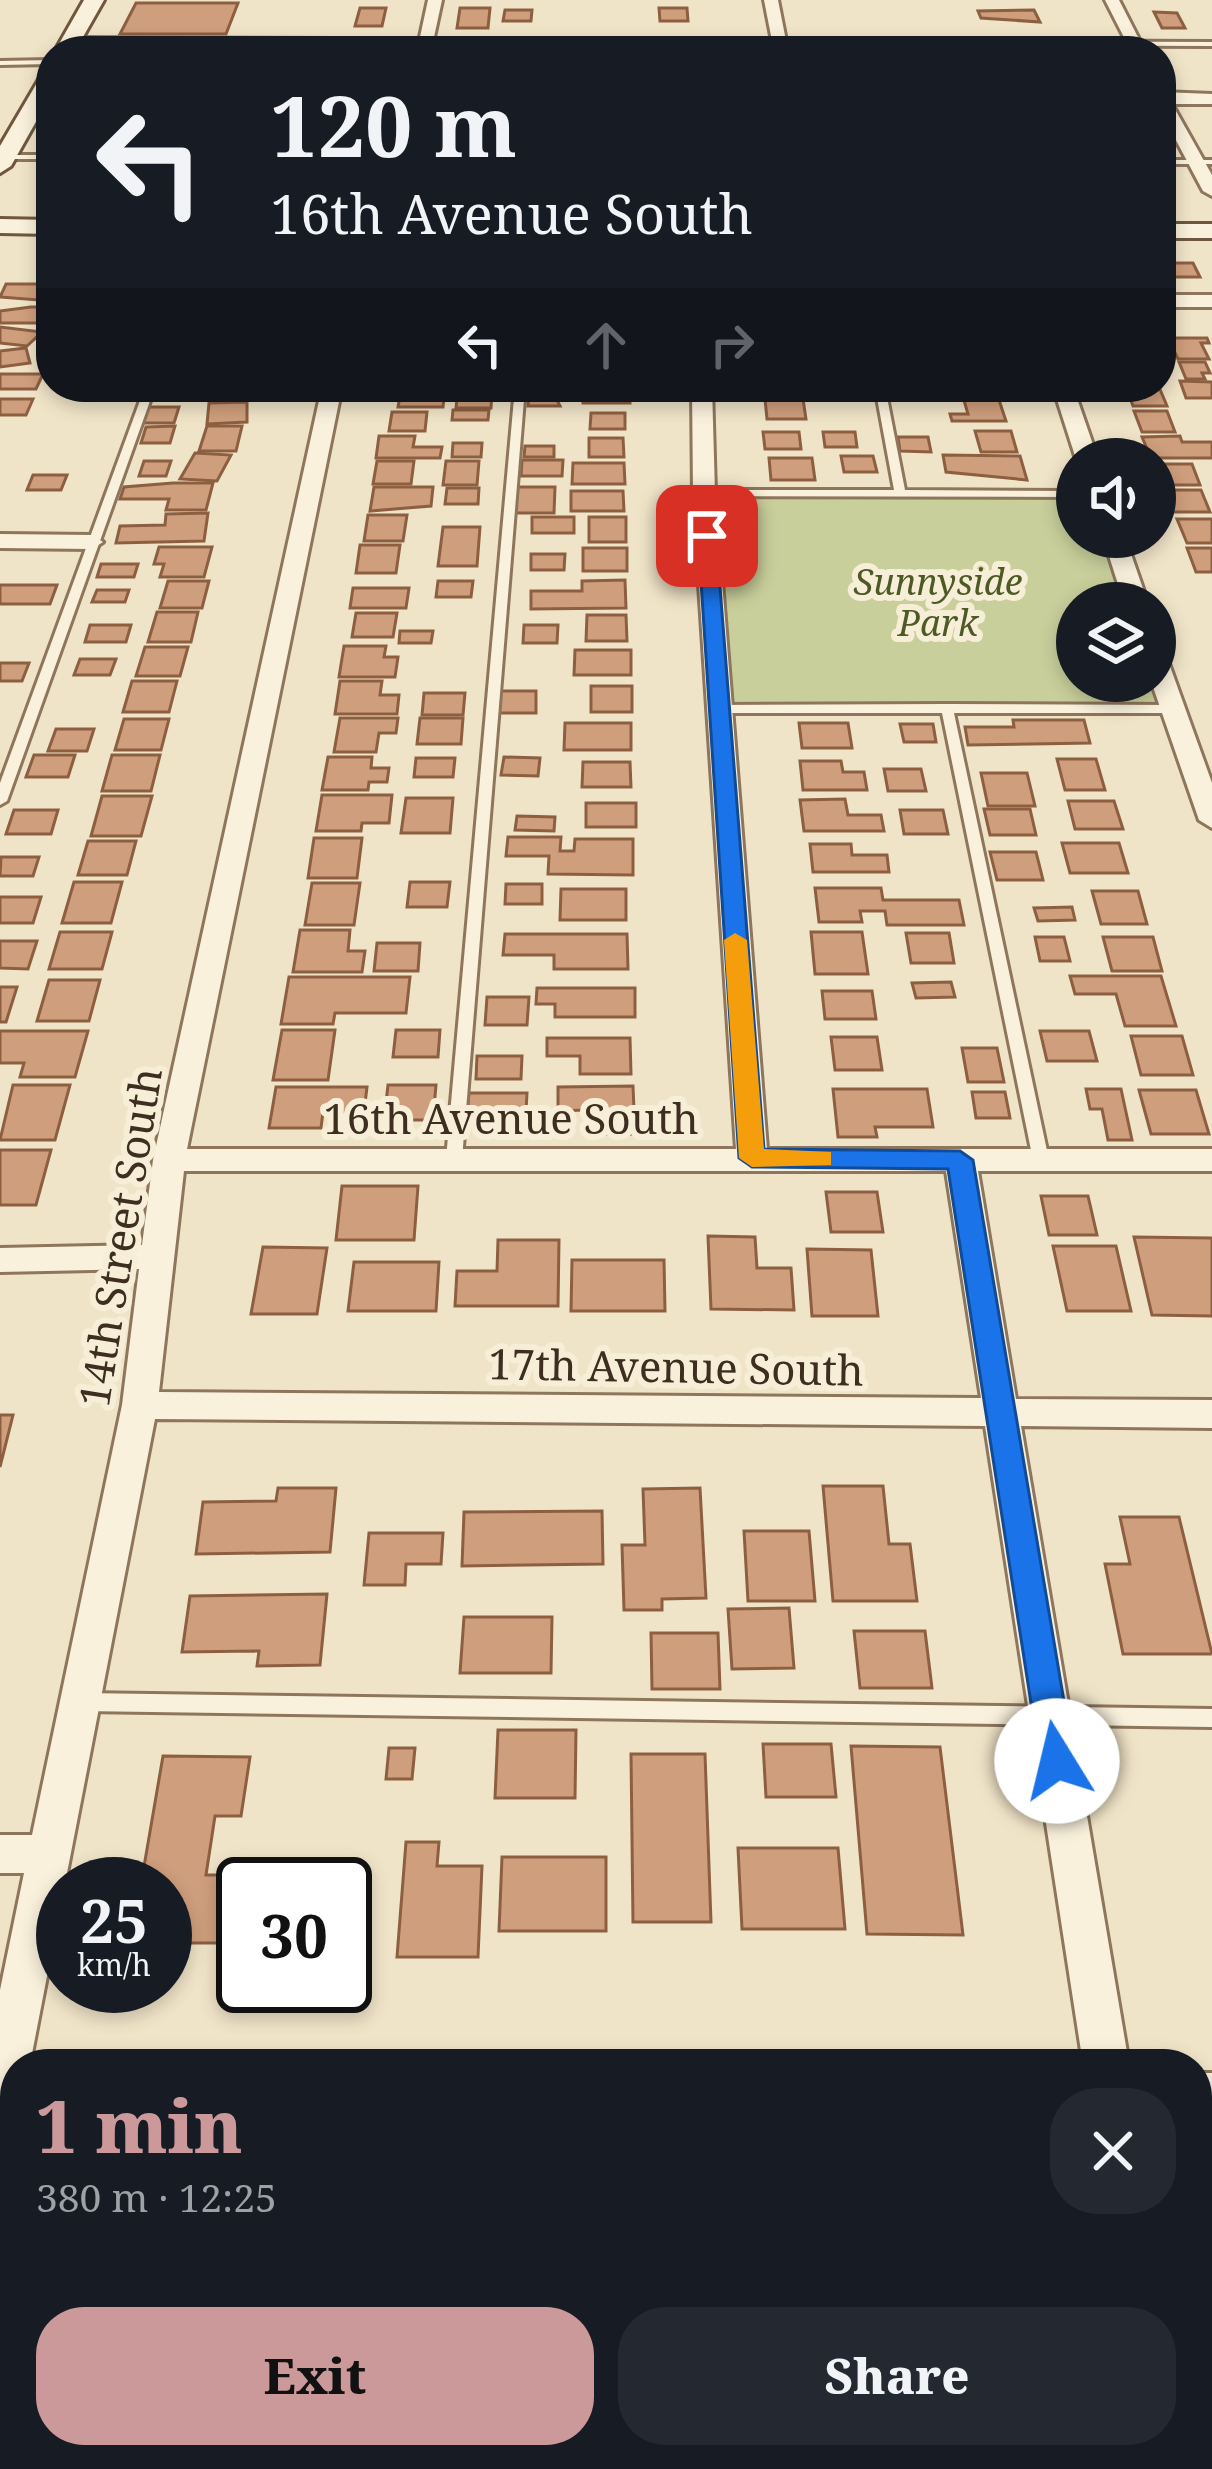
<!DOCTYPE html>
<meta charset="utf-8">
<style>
:root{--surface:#171b24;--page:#242831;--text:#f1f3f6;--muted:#9ea1a6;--accent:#cc999b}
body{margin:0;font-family:"Noto Serif",serif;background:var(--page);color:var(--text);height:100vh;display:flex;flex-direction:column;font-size:45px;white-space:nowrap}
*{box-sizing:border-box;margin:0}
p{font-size:39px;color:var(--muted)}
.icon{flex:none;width:66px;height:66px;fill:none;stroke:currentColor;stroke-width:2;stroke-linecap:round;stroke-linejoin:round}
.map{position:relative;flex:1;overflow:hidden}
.drawer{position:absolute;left:0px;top:2049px;width:1212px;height:420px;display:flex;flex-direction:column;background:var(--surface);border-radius:48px 48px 0 0;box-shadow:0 6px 18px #0003}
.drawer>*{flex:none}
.banner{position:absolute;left:36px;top:36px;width:1140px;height:366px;border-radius:48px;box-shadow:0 6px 18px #0003;background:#171b24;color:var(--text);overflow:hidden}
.buttons{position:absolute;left:1056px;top:438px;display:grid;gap:24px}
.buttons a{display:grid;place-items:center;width:120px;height:120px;border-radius:50%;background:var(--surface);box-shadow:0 6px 18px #0003;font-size:60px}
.speed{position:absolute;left:36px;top:1857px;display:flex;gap:24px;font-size:60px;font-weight:700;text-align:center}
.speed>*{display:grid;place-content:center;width:156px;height:156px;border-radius:50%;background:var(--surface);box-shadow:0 6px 18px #0003;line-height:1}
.speed small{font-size:30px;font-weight:400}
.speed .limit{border:6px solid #111;border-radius:18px;background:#fff;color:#111}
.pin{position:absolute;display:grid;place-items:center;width:102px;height:102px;color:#fff;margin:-51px;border-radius:24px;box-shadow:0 6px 18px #0006}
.me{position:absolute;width:132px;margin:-66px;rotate:351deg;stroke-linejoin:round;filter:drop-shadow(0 0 9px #0008)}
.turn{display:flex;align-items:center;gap:42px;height:252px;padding:0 36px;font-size:54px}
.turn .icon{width:156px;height:156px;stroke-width:2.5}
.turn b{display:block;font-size:84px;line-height:102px}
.lanes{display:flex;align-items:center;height:114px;padding:0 36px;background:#0003;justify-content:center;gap:60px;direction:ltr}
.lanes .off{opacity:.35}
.round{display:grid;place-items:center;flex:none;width:126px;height:126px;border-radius:48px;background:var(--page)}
.headline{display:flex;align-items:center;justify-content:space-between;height:204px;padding:0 36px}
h1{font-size:72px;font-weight:800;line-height:90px;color:var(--accent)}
.primary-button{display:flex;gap:24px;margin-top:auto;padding:24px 36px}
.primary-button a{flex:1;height:138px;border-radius:48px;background:var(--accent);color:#111;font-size:48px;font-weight:800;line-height:138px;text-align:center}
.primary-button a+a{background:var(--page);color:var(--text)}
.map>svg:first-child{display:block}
.green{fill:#c9cf9b}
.building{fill:#cf9f7d;stroke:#8d5f41;stroke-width:3}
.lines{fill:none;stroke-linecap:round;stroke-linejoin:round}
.lane-casing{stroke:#8d765c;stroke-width:6}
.street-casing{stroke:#8d765c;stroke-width:6}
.secondary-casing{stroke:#6f573f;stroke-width:6}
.lane{fill:#faf1dc;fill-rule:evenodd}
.street{fill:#faf1dc;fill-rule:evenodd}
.secondary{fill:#faf1dc;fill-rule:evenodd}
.route{fill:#1a73e8;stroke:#114b97;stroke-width:3}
.slow{fill:#f59e0b}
.labels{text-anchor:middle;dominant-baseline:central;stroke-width:12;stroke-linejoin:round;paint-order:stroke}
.far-park-label{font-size:36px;font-style:italic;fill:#4d5a26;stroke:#f7eed8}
.street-label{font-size:42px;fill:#3d2e20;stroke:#f7eed8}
</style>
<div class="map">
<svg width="1212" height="2469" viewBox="0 0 1212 2469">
<rect width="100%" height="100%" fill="#f0e4c8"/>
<polygon class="green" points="704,493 1077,494 1077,537 1114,537 1136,603 1077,603 1077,681 1155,681 1172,709 718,709"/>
<g class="building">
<polygon points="136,3 238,3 226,34 120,34"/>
<polygon points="360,8 386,8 382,26 355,26"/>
<polygon points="460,8 490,8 488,28 457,28"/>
<polygon points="659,8 687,8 688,21 660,21"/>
<polygon points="505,10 532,10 531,21 503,21"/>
<polygon points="1034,10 1040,22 981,18 978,11"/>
<polygon points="1154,12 1177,13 1185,28 1162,28"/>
<polygon points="1161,263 1193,263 1200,277 1161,277"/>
<polygon points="6,284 51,284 51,301 0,297"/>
<polygon points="31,307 51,307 51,323 0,323 0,311"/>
<polygon points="0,327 42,332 27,346 0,343"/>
<polygon points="1168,338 1207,338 1209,343 1201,343 1209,359 1178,359"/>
<polygon points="26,348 30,363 0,367 0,351"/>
<polygon points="1179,362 1205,362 1210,373 1202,373 1205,379 1186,379"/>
<polygon points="0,374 43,374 36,389 0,389"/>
<polygon points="1180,381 1212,382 1212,398 1186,398"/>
<polygon points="267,387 264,399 228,399 231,389 215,389"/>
<polygon points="595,387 630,387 630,403 583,403 583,397 594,397"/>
<polygon points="1126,387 1159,387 1167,406 1133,406"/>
<polygon points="409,389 445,389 443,407 398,407 400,396 408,396"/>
<polygon points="458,389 492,389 491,408 456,408"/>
<polygon points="529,392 553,392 560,406 528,406"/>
<polygon points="963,397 998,397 1006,421 952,421 950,414 968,414"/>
<polygon points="0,399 33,399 26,415 0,415"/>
<polygon points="765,399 803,399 806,419 767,419"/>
<polygon points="247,402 247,422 207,424 209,403"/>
<polygon points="146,407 179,407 174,423 141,423"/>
<polygon points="453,410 489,410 488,420 452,420"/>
<polygon points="1134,411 1167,411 1175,432 1142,432"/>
<polygon points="392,412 427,412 425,431 389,431"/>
<polygon points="591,413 625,413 625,429 590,429"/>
<polygon points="175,426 170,443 141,443 146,427"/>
<polygon points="207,426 242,426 236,451 199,451"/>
<polygon points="975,431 1011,431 1017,452 981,452"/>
<polygon points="763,432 799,432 801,449 765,449"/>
<polygon points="823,432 855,432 857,447 825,447"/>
<polygon points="379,436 415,436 413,447 442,447 440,458 376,458"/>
<polygon points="1180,436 1182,442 1212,442 1212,458 1151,458 1142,437"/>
<polygon points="898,437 928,437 931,452 900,451"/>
<polygon points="589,438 623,438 624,457 589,457"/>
<polygon points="453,443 482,443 481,457 452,457"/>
<polygon points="525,446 554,446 554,457 524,457"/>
<polygon points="195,453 231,455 217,481 180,479"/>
<polygon points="943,455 1020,456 1027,480 946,472"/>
<polygon points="841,456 873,456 877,472 844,472"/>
<polygon points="769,458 812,458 815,480 771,480"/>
<polygon points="522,460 563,460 562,476 521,476"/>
<polygon points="144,461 171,461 166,476 139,476"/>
<polygon points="377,461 414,461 411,484 373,484"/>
<polygon points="446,461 479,461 477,485 443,485"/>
<polygon points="573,463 624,463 625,484 572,484"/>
<polygon points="1156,464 1192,464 1200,485 1164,485"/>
<polygon points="33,475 67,475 61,490 27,490"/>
<polygon points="173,483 213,483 206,510 166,510 169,499 120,499 124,487"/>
<polygon points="374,487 433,487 431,506 370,511"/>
<polygon points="517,487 555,487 554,513 516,513"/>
<polygon points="447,488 479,488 478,504 445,504"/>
<polygon points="1164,490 1201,490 1210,512 1172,512"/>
<polygon points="571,491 623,491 624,511 571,511"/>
<polygon points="208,513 204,541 116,543 120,526 165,525 166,514"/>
<polygon points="368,515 407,515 403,541 364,541"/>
<rect x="532" y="517" width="42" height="16"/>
<rect x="589" y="517" width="37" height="25"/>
<polygon points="1177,519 1212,519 1212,543 1187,543"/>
<polygon points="443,527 480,527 477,566 438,566"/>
<polygon points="360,545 400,545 396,573 356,573"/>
<polygon points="159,547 212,547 204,577 160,577 164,564 154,564"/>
<rect x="583" y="548" width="44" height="23"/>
<polygon points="1187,548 1212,548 1212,572 1196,572"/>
<polygon points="531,554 565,554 564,570 531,570"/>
<polygon points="101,564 138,564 134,577 97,577"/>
<polygon points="625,580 626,608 531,609 531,591 582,591 582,581"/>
<polygon points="168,581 209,581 202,608 160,608"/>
<polygon points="438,581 473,581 471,597 436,597"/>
<polygon points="0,585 57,585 50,604 0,604"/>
<polygon points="353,588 409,588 406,608 350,608"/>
<polygon points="97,590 129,590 125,602 92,602"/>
<polygon points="157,612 198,612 191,642 148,642"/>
<polygon points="356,613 397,613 393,637 352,637"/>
<polygon points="587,615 626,615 627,641 586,641"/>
<polygon points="90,625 131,625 126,642 85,642"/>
<polygon points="524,625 558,625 557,643 523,643"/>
<polygon points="400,631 433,631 431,643 399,643"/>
<polygon points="344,646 386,646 384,657 398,657 395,677 339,677"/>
<polygon points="145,647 188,647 180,676 136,676"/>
<polygon points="575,650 631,650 631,675 574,675"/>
<polygon points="80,659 116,659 110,675 74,675"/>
<polygon points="0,663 29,663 22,681 0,681"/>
<polygon points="132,681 177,681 169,712 123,712"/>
<polygon points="340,681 382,681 380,695 399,695 397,714 335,714"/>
<rect x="591" y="686" width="41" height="26"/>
<polygon points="497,691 536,691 536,713 496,713"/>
<polygon points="424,693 465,693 463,715 422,715"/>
<polygon points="340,718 398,718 396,733 379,733 376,752 334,752"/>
<polygon points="420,718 463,718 461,744 417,744"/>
<polygon points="124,719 169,719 161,750 115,750"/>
<polygon points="1013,720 1084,720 1090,743 968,745 965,727 1014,727"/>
<polygon points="565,723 631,723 631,750 564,750"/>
<polygon points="799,723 848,723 852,748 802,748"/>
<polygon points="900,724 933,724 936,742 904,742"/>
<polygon points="56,729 94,729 87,751 48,751"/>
<polygon points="34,755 75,755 68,777 26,777"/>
<polygon points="112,755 160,755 151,791 102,791"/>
<polygon points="328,757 372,757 371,768 389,768 387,782 369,782 368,790 322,790"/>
<polygon points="504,757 540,758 538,776 501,775"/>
<polygon points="416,758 455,758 453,777 414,777"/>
<polygon points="1057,759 1096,759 1105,790 1065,790"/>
<polygon points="800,761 841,761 843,772 864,772 867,790 803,790"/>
<polygon points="583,762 630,762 631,787 582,787"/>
<polygon points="884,769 921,769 926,791 888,791"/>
<polygon points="981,773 1027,773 1035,806 988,806"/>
<polygon points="322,795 392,795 389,823 362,823 361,831 316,831"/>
<polygon points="102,796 152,796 141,836 91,836"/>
<polygon points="406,798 453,798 450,833 401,833"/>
<polygon points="845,799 848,815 881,815 884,831 804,831 800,800"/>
<polygon points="1068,801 1114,801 1123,829 1075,829"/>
<rect x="586" y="803" width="50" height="24"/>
<polygon points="984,809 1030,809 1036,835 990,835"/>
<polygon points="14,810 58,810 51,834 6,834"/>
<polygon points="900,810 943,810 948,834 904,834"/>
<polygon points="517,816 555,817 554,831 515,830"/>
<polygon points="508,837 561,837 560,851 574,851 575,839 633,839 633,875 548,874 549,856 506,856"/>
<polygon points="314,838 362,838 357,878 308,878"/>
<polygon points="88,841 136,841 127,875 78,875"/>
<polygon points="1062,843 1119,843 1128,873 1070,873"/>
<polygon points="810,844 851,844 852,855 887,855 889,872 813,872"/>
<polygon points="990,852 1036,852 1043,880 997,880"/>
<polygon points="1,857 39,857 33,876 0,876"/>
<polygon points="74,882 122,882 111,923 62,923"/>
<polygon points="410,882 450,882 447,907 407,907"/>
<polygon points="312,883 360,883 354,925 305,925"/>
<polygon points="506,884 542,884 542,904 505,904"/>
<polygon points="815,888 881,888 883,900 959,900 964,925 887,925 885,911 860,911 862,922 819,922"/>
<polygon points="561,889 626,889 626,920 560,920"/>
<polygon points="1092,891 1138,891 1147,924 1101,924"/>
<polygon points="0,897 41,897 33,923 0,923"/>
<polygon points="1072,907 1075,920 1038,921 1034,908"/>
<polygon points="300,930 350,930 348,951 365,951 362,972 293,972"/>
<polygon points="60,932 112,932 102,969 49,969"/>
<polygon points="811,932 862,932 868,974 815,974"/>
<polygon points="906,933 949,933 954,963 911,963"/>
<polygon points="505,934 627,934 628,969 554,969 554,955 503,955"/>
<polygon points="1035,937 1064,937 1070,961 1040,961"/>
<polygon points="1103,937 1153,937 1162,971 1112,971"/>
<polygon points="0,941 37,941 28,969 0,968"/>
<polygon points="377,943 420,943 418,971 374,971"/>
<polygon points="1070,976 1161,976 1176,1026 1125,1026 1116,994 1075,994"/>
<polygon points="289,977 410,977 406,1013 335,1013 333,1024 281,1024"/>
<polygon points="49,980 100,980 89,1021 37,1021"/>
<polygon points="951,982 955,997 916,998 912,983"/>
<polygon points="0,987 17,987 6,1022 0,1022"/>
<polygon points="537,988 635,988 635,1017 555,1017 555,1004 536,1004"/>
<polygon points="822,991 872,991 876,1019 825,1019"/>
<polygon points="487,997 529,997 527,1025 485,1025"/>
<polygon points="282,1030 335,1030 328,1080 273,1080"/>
<polygon points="396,1030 440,1030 438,1057 393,1057"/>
<polygon points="0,1031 88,1031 75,1077 20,1077 24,1063 0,1063"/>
<polygon points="1040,1031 1089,1031 1097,1061 1047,1061"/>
<polygon points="1131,1036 1182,1036 1193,1075 1141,1075"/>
<polygon points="831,1037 877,1037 882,1070 835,1070"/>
<polygon points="547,1038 630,1038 631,1074 580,1074 580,1056 547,1056"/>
<polygon points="962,1048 997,1048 1004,1082 968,1082"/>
<polygon points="477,1056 522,1056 521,1079 476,1079"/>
<polygon points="13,1085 70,1085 55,1140 0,1140"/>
<polygon points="388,1085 436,1085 433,1120 384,1120"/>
<polygon points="633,1086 635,1134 586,1134 586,1110 558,1111 558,1087"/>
<polygon points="276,1087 367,1087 364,1112 323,1112 321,1128 269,1128"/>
<polygon points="833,1089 927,1089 933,1127 875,1127 877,1137 838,1137"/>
<polygon points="1086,1089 1121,1089 1132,1140 1108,1140 1102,1109 1090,1109"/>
<polygon points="1139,1090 1196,1090 1209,1134 1151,1134"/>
<polygon points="972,1092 1005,1092 1010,1118 976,1118"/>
<polygon points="469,1093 527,1093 525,1129 466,1128"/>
<polygon points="0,1150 51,1150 36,1205 0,1205"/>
<polygon points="342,1186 418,1186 414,1240 336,1240"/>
<polygon points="826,1192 877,1192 883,1232 831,1232"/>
<polygon points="1041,1196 1088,1196 1097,1235 1049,1235"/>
<polygon points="708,1236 755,1237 757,1268 791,1268 794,1310 711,1309"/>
<polygon points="1134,1237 1212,1238 1212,1316 1152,1315"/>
<polygon points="498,1240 559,1240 558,1306 455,1306 457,1271 497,1271"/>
<polygon points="1053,1246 1116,1246 1131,1311 1067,1311"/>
<polygon points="263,1247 327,1248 317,1314 251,1314"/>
<polygon points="807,1249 871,1250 878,1316 812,1316"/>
<polygon points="572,1260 664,1260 665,1311 571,1311"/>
<polygon points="354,1262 439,1262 436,1311 348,1311"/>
<polygon points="0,1415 13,1415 0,1467"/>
<polygon points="823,1486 883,1486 889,1544 910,1544 917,1601 833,1601"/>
<polygon points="278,1488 336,1488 330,1552 196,1554 203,1502 276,1501"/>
<polygon points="700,1488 706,1598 662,1599 662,1610 624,1610 622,1545 645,1545 643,1489"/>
<polygon points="602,1511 603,1564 462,1566 464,1512"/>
<polygon points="1120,1517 1179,1517 1212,1654 1123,1654 1105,1564 1130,1564"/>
<polygon points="744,1531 809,1531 815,1601 748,1601"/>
<polygon points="369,1533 443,1533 441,1564 406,1564 405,1585 364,1585"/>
<polygon points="327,1594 320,1665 257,1666 259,1651 182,1652 190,1596"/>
<polygon points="789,1608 794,1668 732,1669 728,1609"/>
<polygon points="464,1617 552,1617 551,1673 460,1673"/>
<polygon points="854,1631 925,1631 932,1688 860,1688"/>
<polygon points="651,1633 718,1633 720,1689 652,1689"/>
<polygon points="498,1730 576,1730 575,1798 495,1798"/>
<polygon points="763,1744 831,1744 836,1797 766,1797"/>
<polygon points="851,1746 940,1747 963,1935 867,1934"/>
<polygon points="389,1748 415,1748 412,1779 386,1779"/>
<polygon points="631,1754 705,1754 711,1922 633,1922"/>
<polygon points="163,1756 250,1757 241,1816 215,1816 206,1875 238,1875 228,1943 165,1943 165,1884 141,1884"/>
<polygon points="406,1842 439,1842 437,1866 482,1866 478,1957 397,1957"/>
<polygon points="738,1848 838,1848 845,1929 742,1929"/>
<polygon points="502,1857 606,1857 606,1931 499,1931"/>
<polygon points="270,1861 357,1861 351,1933 345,1933 345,1884 267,1884"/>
<polygon points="40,2454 129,2454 128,2465 38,2465"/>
<polygon points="204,2454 275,2454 274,2469 202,2469"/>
<polygon points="832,2454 916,2454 917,2469 833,2469"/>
</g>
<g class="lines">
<g class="lane-casing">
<g id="lane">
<polygon points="67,38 1212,42 1212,46 70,42"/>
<polygon points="51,60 51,64 0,65 0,61"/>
<polygon points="3,155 51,155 51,159 6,159"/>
<rect x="1161" y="160" width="51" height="4"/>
<polygon points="145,387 155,387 7,801 0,805 0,783"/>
<polygon points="515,387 525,387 462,1159 454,1164 446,1159"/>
<polygon points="875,387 885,387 905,490 1077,491 1077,497 704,496 699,493 704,490 894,490"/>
<polygon points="947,704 1172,705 1178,709 1172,713 954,713 1049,1160 1041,1165 1033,1160 942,713 718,713 712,709 718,705"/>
<polygon points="82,1693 1212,1709 1212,1727 82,1711 75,1708 72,1702 75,1696"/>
</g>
</g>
<g class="street-casing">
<g id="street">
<polygon points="428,0 442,0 431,51 417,51"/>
<polygon points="764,0 778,0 788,51 774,51"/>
<polygon points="1105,0 1119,0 1145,51 1131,51"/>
<polygon points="1161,92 1212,94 1212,104 1172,104 1212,175 1212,196 1203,191 1161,112"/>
<rect x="1161" y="295" width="51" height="12"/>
<path d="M322,387H342L187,1149H736L693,493L692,387H712L715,493L767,1149H1212V1171H978L1016,1399L1212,1400V1428L1021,1426L1129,2064H1083L985,1426L155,1419L30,2064H15V2118L0,2124V1990L24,1873H0V1835H32L122,1405L139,1269L0,1272V1248L142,1245L153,1160ZM184,1171H946L981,1398L159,1392Z"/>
<polygon points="1053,387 1073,387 1098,459 1076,459"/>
<polygon points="0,534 92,535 103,542 92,549 0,548"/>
<polygon points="1103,537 1125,537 1148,603 1124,603"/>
<polygon points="1155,651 1167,658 1212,783 1212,828 1199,820 1151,681 1155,681"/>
<rect x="1197" y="2073" width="15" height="46"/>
<polygon points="1143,2454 1195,2454 1198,2469 1146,2469"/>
</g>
</g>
<g class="secondary-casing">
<g id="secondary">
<polygon points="84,0 104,0 75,51 55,51"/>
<polygon points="51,70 51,95 11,166 0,173 0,146 41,76"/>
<polygon points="0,219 51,220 51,234 0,233"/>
<rect x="1161" y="224" width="51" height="14"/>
</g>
</g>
<use href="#lane" class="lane"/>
<use href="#street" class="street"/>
<use href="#secondary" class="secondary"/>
</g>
<polygon class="route" points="707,531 716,536 764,1149 960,1151 973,1160 1074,1761 1069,1772 1057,1776 1045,1772 1040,1761 948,1169 752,1167 739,1158 698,536"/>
<polygon class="slow" points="735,933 747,940 764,1149 831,1152 831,1165 752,1167 739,1158 724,940"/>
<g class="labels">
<g class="far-park-label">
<text x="938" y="581">Sunnyside<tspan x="938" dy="41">Park</tspan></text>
</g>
<g class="street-label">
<text x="511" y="1117">16th Avenue South</text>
<text transform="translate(119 1237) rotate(-81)">14th Street South</text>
<text transform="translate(676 1366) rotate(1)">17th Avenue South</text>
</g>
</g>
</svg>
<div class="buttons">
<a><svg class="icon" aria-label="sound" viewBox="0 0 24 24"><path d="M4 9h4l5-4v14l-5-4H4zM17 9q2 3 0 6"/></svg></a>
<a><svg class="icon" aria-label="layers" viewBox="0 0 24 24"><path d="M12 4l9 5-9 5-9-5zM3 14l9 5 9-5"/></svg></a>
</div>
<div class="speed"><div>25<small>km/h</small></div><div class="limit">30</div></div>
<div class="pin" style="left:707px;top:536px;background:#d93025"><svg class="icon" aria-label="arrive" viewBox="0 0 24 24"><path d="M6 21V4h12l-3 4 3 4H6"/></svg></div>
<svg class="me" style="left:1057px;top:1761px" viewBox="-20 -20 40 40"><circle r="19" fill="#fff"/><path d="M0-13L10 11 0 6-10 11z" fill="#1a73e8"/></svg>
<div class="banner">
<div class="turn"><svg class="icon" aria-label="left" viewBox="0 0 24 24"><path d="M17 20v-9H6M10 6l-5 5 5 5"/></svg><div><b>120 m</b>16th Avenue South</div></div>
<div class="lanes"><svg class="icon" aria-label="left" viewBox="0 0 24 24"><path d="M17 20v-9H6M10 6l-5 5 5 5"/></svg><svg class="icon off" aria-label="ahead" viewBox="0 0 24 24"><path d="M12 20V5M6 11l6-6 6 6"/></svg><svg class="icon off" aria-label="right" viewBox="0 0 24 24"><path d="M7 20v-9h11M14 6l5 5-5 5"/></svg></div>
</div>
<section class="drawer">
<div class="headline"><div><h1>1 min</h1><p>380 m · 12:25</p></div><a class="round"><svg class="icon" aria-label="close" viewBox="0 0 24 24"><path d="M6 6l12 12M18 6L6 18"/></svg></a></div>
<div class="primary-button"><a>Exit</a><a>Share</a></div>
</section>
</div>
